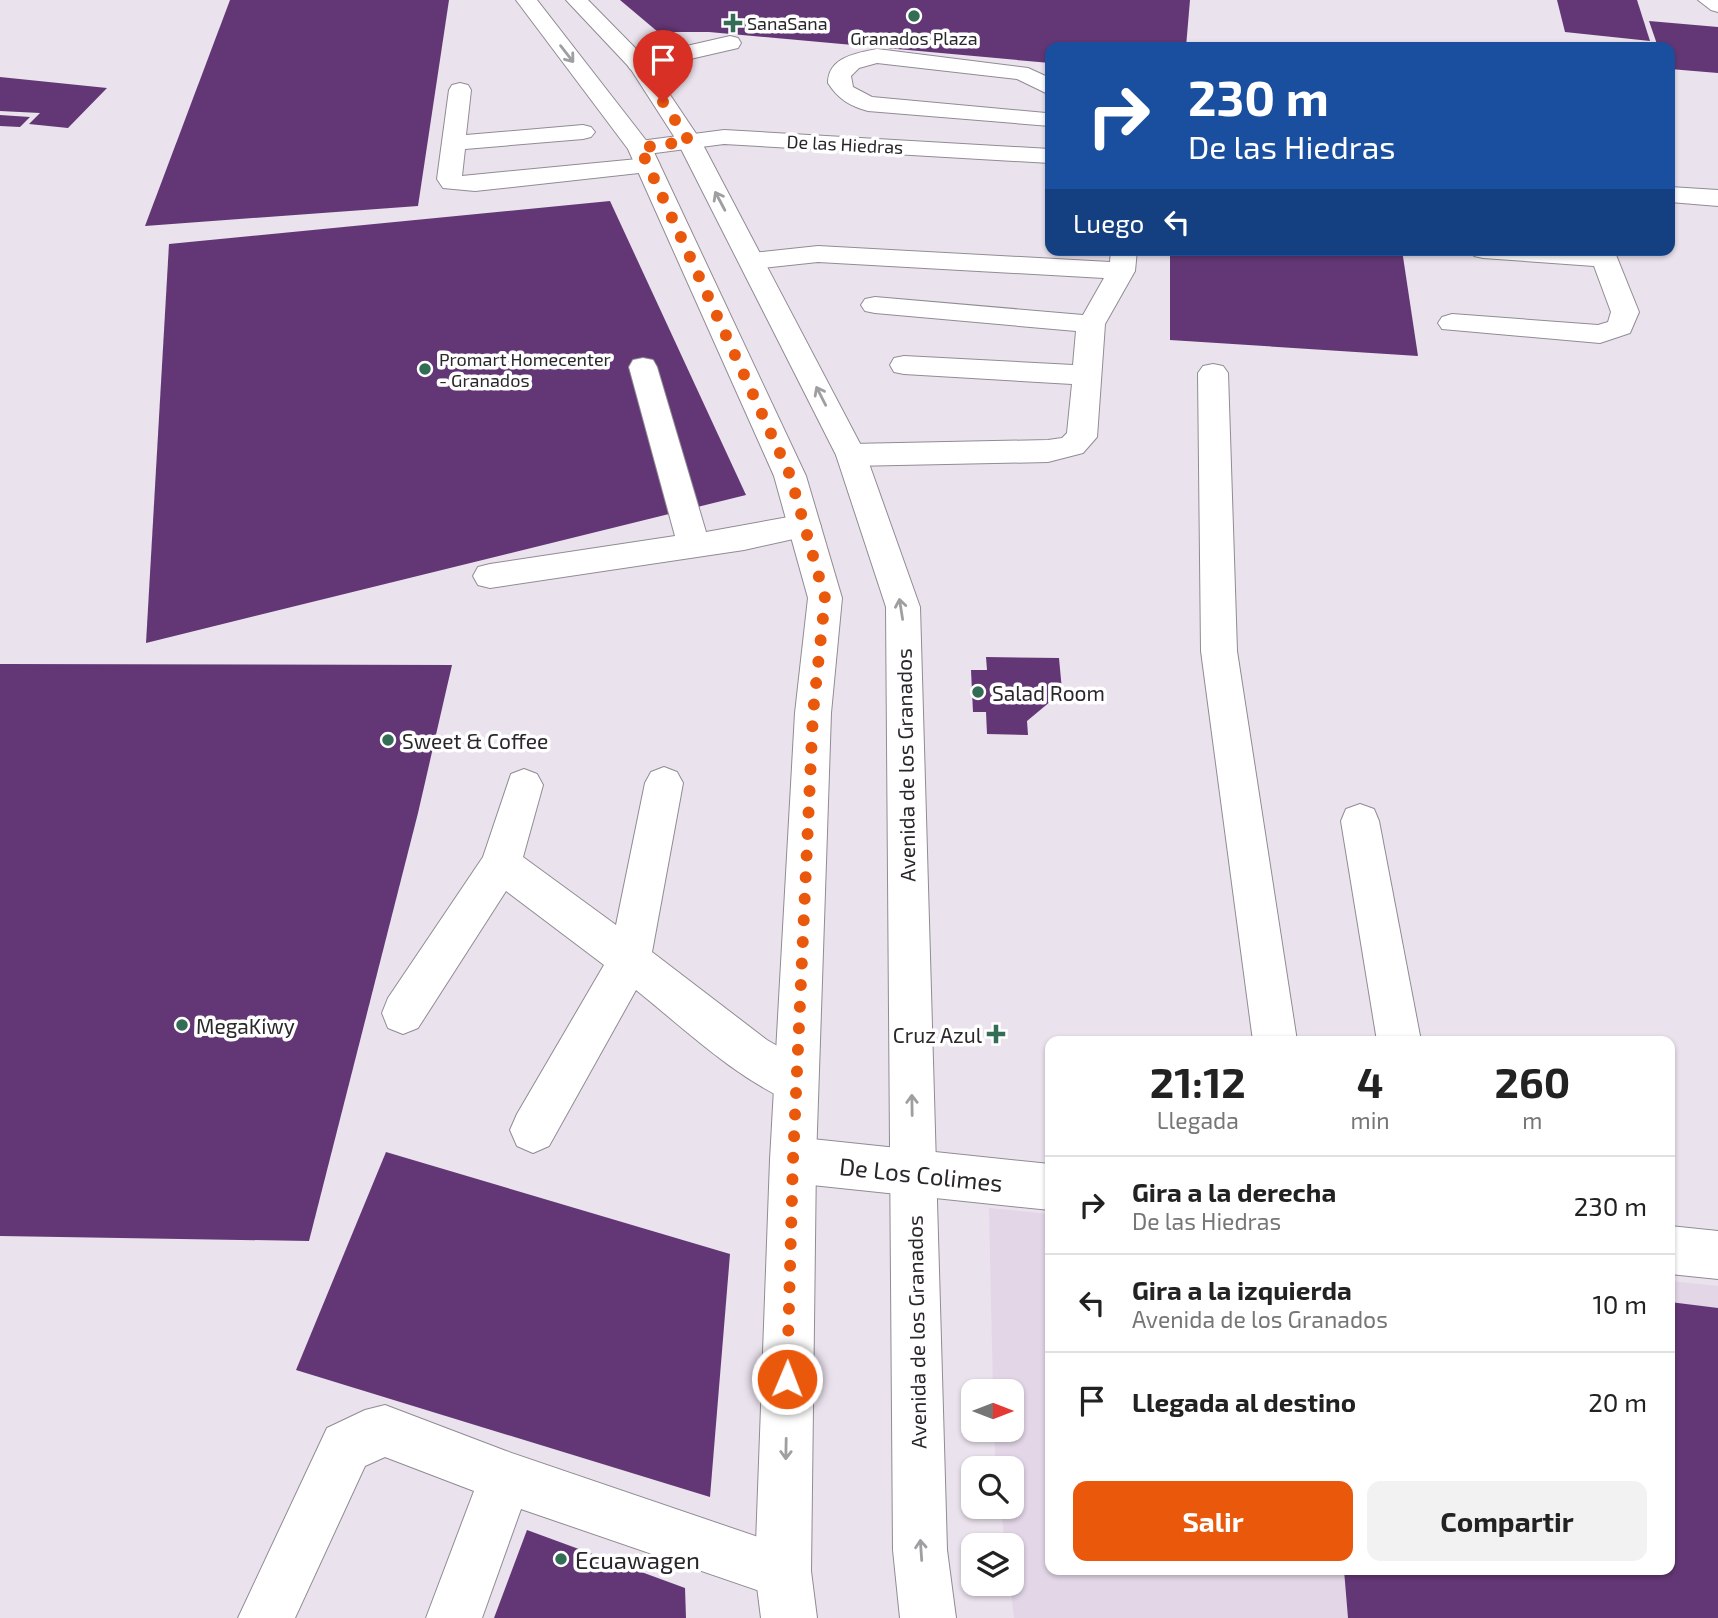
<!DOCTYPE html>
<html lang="es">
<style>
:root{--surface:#fff;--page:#f2f2f2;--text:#222;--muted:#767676;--line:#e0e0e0;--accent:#ea580c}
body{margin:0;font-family:"Exo 2",sans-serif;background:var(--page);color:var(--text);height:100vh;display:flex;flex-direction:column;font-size:26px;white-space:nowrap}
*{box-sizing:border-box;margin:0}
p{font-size:23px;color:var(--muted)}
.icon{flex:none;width:38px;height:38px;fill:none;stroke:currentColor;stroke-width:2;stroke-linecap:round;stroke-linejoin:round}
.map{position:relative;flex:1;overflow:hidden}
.sheet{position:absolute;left:1045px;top:1036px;width:630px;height:539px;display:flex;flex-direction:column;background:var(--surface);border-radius:14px;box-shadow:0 2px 5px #0004}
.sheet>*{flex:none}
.hud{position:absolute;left:1045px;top:42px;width:630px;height:214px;border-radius:14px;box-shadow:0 2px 5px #0004;background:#1a4fa0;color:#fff;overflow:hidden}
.needle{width:46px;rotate:90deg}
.fabs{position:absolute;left:961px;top:1379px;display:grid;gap:14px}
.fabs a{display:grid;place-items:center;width:63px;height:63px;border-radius:14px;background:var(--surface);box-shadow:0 2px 5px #0004;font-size:35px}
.pin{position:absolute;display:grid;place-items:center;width:60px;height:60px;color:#fff;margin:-72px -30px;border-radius:50% 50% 50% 0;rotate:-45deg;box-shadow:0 0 7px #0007}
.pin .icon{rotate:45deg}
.me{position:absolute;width:77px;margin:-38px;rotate:1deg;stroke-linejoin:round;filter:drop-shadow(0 0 5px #0008)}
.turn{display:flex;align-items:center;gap:24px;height:147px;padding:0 28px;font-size:32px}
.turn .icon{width:91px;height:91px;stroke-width:2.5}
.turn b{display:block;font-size:49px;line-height:60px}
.then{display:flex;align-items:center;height:66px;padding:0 28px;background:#0003;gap:14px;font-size:26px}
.eta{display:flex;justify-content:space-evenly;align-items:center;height:119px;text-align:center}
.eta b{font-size:42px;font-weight:700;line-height:49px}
.cta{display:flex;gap:14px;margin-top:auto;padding:14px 28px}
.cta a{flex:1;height:80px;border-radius:14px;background:var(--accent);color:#fff;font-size:28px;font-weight:700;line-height:80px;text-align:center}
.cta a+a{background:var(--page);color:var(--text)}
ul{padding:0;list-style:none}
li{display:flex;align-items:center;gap:21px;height:98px;padding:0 28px;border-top:2px solid var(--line)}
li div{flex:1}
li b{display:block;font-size:26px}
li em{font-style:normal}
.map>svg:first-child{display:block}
.built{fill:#e2d6e7}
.building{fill:#633775}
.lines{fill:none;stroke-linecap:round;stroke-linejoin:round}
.minor-casing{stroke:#918b94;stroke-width:2}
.major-casing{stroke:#918b94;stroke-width:2}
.minor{fill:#fff;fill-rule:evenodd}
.major{fill:#fff;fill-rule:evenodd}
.oneway{stroke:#9f9ea0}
.route{stroke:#ea580c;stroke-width:12;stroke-dasharray:0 21.6}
.poi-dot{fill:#336d56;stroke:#fff;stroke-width:2.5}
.labels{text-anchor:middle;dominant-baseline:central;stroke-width:7;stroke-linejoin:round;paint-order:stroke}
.far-poi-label{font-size:18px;fill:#2a272b;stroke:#fff;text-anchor:start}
.far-street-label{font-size:18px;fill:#2a272b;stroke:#fff}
.poi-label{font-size:21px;fill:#2a272b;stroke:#fff;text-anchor:start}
.street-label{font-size:21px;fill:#2a272b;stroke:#fff}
.near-street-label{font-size:24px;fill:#2a272b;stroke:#fff}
.near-poi-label{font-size:24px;fill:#2a272b;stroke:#fff;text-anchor:start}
</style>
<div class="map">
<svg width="1718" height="1618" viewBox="0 0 1718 1618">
<rect width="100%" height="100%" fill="#eae2ed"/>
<polygon class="built" points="989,1208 1050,1214 1050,1570 1670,1570 1670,1281 1718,1286 1718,1618 1014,1618 1010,1584 1012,1545 1005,1545 1001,1507 1012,1507 1012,1468 996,1468 994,1430 1012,1430 1012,1391 993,1391"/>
<g class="building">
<polygon points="230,0 449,0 418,206 145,226"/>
<polygon points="620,0 1190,0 1186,47 1050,47 1050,63 709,32 658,32"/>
<polygon points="1557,0 1637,0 1650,41 1565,32"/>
<polygon points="1649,21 1718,27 1718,73 1670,69 1670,47 1658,47"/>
<polygon points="0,77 107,88 68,128 29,124 40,113 0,111"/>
<polygon points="0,115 30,117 20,127 0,126"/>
<polygon points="610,201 746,495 146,643 169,244"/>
<polygon points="1170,250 1402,250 1418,356 1170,340"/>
<polygon points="986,657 1059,658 1063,701 1051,701 1027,721 1028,735 987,734 986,712 973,712 971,670 987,670"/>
<polygon points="0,664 452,665 418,813 309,1241 0,1236"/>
<polygon points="386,1152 730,1254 710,1497 296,1370"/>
<polygon points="1670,1302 1718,1308 1718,1618 1348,1618 1344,1570 1670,1570"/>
<polygon points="527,1530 685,1588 686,1618 494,1618"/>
</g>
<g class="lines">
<g class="minor-casing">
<g id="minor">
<polygon points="1698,0 1718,0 1718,12 1711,10"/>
<polygon points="730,36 738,38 741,43 738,48 638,71 630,69 627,64 630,59"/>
<path d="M877,49L1028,68L1050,78V95L1017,79L877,63L859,68L851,76L853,87L872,97L1046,113L1050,114V126L868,111C850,106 838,99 828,83C828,57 857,53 877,49Z"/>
<polygon points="460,83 468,85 471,90 466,135 583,125 591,127 595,132 591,137 583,139 465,149 462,176 648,158 657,160 660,165 657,170 648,172 475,191 443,188 437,179 449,90 452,85"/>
<polygon points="724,130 1050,149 1050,163 724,144 640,155 631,153 628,148 631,143 640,141"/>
<polygon points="1670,187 1718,190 1718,206 1670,202"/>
<polygon points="818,246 1110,262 1111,250 1137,250 1135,271 1105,324 1097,437 1083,453 1048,462 851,466 840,462 836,455 840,448 851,444 1048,440 1062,438 1067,433 1072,384 904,374 894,372 890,365 894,358 904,356 1073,365 1076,331 875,313 865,311 861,305 865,299 875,297 1083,315 1104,278 818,262 752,269 743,267 739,261 743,255 752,253"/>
<polygon points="1470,250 1614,250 1639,312 1630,333 1600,343 1442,329 1438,323 1442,317 1452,314 1598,325 1608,322 1611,312 1594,266 1483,258 1474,256"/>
<polygon points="643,358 653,360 657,367 706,532 805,514 816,518 821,526 816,534 744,550 490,588 478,585 473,576 478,567 490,564 675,536 629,367 633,360"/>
<polygon points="1213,364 1223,366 1228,373 1237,651 1297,1041 1253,1041 1201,651 1198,373 1203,366"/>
<path d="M664,767L677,772L683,783L652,952L767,1040L812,1066L818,1082L812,1098L796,1104C736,1079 686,1030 636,990L549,1146L533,1153L517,1146L510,1130L517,1114L604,965L506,891L418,1028L403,1034L388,1028L382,1013L388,998L483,857L511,774L524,769L537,774L543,785L523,857L616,925L645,783L651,772Z"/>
<polygon points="1360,804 1374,809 1379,821 1421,1041 1377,1041 1341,821 1346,809"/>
<polygon points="793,1137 1050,1164 1050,1210 793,1183 777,1176 770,1160 777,1144"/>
<polygon points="1670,1226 1718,1231 1718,1279 1670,1274"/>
<polygon points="385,1405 506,1451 802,1552 811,1571 802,1590 783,1599 521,1509 482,1618 426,1618 474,1491 385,1457 365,1466 295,1618 238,1618 327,1428 365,1410"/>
</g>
</g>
<g class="major-casing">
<g id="major">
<polygon points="516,0 537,0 652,148 806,476 842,598 831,713 816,1160 811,1571 817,1618 761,1618 755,1571 770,1160 795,713 808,598 774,476 628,149"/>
<polygon points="566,0 588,0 646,59 701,141 866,455 920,607 947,1550 956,1618 900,1618 893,1550 886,607 836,455 677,141 630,68"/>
</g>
</g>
<use href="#minor" class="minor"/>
<use href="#major" class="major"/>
</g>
<defs><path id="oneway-shaft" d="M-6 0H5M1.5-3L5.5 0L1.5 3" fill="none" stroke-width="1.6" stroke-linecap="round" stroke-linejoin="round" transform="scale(1.75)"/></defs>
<g class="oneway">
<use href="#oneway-shaft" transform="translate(567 54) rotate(52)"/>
<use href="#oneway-shaft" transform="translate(720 201) rotate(-118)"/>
<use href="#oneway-shaft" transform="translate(821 396) rotate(-117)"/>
<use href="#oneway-shaft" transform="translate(901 609) rotate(-99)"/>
<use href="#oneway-shaft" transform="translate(912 1105) rotate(-91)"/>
<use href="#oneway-shaft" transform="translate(786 1449) rotate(91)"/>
<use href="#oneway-shaft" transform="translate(921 1550) rotate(-94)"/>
</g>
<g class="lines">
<polyline class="route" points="663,102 689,141 640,148 790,475 825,598 813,713 793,1160 787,1379"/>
</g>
<g class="poi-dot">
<circle cx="914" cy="16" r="7"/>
<path d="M729.5 12.5h7v7h7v7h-7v7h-7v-7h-7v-7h7z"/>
<circle cx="425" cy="369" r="7"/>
<circle cx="978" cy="692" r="7"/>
<circle cx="388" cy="740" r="7"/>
<circle cx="182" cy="1025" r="7"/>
<path d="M992.5 1023.5h7v7h7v7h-7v7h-7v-7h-7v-7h7z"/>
<circle cx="561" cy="1559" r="7"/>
</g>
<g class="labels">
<g class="far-poi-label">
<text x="747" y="23">SanaSana</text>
<text x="914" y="38" text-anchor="middle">Granados Plaza</text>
<text x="439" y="359">Promart Homecenter<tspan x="439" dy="21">- Granados</tspan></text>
</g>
<g class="far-street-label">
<text transform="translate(845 144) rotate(3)">De las Hiedras</text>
</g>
<g class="poi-label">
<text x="992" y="692">Salad Room</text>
<text x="402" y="740">Sweet &amp; Coffee</text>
<text x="196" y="1025">MegaKiwy</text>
<text x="982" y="1034" text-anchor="end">Cruz Azul</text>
</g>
<g class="street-label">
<text transform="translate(905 765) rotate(-91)">Avenida de los Granados</text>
<text transform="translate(916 1332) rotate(-91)">Avenida de los Granados</text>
</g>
<g class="near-street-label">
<text transform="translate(921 1174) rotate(6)">De Los Colimes</text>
</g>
<g class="near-poi-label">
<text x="575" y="1559">Ecuawagen</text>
</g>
</g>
</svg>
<div class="fabs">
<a><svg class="needle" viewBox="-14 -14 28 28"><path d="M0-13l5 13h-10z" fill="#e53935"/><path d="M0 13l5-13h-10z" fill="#767676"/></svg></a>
<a><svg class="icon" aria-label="search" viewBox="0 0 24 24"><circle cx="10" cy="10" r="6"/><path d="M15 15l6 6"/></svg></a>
<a><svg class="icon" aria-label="layers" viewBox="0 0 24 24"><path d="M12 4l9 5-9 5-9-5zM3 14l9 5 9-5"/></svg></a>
</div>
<div class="pin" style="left:663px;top:102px;background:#d93025"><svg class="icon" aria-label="arrive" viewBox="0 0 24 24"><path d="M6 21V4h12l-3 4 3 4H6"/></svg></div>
<svg class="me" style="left:787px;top:1379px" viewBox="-20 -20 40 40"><circle r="17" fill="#ea580c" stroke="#fff" stroke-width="3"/><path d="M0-11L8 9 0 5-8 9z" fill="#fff"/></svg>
<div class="hud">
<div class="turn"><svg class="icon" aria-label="right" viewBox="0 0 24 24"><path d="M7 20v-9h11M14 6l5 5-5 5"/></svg><div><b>230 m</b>De las Hiedras</div></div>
<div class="then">Luego<svg class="icon" aria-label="left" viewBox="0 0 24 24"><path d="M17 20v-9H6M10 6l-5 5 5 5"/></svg></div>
</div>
<section class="sheet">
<div class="eta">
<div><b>21:12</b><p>Llegada</p></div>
<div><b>4</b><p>min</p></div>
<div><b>260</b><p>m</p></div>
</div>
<ul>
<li><svg class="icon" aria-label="right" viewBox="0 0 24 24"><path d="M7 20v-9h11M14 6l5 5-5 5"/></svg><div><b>Gira a la derecha</b><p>De las Hiedras</p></div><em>230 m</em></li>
<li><svg class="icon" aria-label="left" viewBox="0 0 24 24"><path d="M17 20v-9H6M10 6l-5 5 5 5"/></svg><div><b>Gira a la izquierda</b><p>Avenida de los Granados</p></div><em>10 m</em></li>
<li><svg class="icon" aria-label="arrive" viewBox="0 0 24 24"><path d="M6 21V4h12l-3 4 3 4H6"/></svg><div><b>Llegada al destino</b></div><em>20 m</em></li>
</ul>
<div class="cta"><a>Salir</a><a>Compartir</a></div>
</section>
</div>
